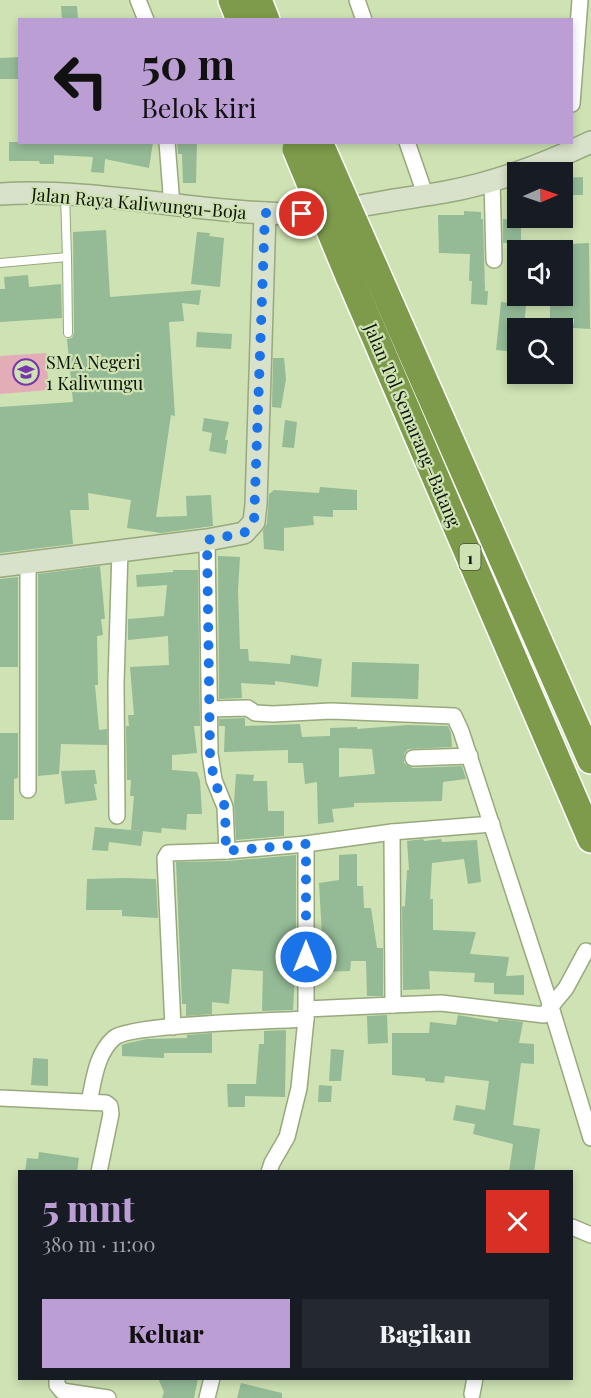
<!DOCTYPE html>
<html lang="id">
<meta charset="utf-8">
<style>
:root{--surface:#171b24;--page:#242831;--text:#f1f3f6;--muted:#9ea1a6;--accent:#ba9ed4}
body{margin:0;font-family:"Playfair Display",serif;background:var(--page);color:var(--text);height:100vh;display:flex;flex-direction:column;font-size:22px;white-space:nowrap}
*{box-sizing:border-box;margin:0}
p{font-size:20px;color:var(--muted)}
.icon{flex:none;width:33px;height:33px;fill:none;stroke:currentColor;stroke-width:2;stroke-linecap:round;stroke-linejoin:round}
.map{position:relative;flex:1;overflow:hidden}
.side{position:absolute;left:18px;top:1170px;width:555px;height:210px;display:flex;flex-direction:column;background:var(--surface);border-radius:0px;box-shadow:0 3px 9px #0003}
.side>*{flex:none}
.hud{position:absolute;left:18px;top:18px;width:555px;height:126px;border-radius:0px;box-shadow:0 3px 9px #0003;background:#ba9ed4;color:#111;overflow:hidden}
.needle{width:39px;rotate:88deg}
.controls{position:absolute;left:507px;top:162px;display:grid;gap:12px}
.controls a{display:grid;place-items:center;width:66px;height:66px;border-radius:0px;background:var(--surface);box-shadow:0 3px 9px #0003;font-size:30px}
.pin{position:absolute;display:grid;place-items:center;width:51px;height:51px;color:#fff;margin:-26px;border:3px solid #fff;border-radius:50%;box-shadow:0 2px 6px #0007}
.me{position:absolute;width:66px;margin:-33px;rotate:0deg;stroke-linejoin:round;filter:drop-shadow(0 0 4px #0008)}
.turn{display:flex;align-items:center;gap:21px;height:126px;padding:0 24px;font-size:27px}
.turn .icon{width:78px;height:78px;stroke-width:2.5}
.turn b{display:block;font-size:42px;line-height:51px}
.round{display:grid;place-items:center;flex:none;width:63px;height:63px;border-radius:0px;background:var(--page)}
.summary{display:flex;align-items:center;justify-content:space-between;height:102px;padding:0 24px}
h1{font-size:36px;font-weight:800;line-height:45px;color:var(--accent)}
.button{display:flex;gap:12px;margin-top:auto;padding:12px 24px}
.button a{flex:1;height:69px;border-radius:0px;background:var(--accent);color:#111;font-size:24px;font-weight:800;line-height:69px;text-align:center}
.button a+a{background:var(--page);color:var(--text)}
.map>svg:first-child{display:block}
.green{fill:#e2adb7}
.building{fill:#94ba96;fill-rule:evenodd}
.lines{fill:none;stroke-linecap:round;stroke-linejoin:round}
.lane-casing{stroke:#97a97d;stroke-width:10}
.street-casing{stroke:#97a97d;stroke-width:18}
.secondary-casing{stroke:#97a97d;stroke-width:24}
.highway-casing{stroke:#fff;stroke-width:30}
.lane{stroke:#fff;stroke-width:8}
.street{stroke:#fff;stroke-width:15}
.secondary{stroke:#d8e1c9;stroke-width:21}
.highway{stroke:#7d9b4b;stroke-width:27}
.highway-bridge-casing{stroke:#fff;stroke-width:30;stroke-linecap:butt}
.highway-bridge{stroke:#7d9b4b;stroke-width:27}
.route{stroke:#1a73e8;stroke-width:10;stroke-dasharray:0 18}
.labels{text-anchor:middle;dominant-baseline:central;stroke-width:4.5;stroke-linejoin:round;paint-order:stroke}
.shield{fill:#cee2b3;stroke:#475238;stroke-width:1.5}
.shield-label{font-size:16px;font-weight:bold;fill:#0d1404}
.street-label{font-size:18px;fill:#0d1404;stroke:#cee2b3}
.poi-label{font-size:18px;fill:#0d1404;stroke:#cee2b3;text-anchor:start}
</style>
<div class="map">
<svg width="591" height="1398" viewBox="0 0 591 1398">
<rect width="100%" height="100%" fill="#cee2b3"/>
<polygon class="green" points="46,353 49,390 0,394 0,356"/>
<g class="building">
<polygon points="61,6 77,6 78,20 62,20"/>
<polygon points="20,57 20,79 0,79 0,58"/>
<polygon points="9,142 153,142 149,168 105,159 104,173 91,172 93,157 54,155 54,164 40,164 39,161 9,161"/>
<polygon points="177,142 197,142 196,183 183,183 182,154 178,154"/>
<polygon points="583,177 583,195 564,195 563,178"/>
<polygon points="464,211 481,212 481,219 483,219 485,291 488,291 487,305 471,304 472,281 469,281 470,254 439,253 438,215 464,215"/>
<polygon points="503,219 521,220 521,243 503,243"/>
<polygon points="106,230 110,297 201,290 199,305 182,303 184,321 169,322 175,416 171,415 156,517 187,516 186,496 211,495 213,526 161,533 127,528 131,500 88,493 89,510 70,510 73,544 0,553 0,407 73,402 67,339 72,338 74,333 73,232"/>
<polygon points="197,232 210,233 209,236 224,238 220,287 191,284"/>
<polygon points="589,243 590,329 573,328 574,319 550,319 550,296 567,296 571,267 569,267 569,244"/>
<polygon points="28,275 29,287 61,284 62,318 0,322 0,289 5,289 4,277"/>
<polygon points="501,302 526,305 524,328 518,328 518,352 496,350"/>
<polygon points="197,332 232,334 231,349 196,347"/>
<polygon points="273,358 284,358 286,379 281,408 272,407"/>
<polygon points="204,418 229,422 225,440 228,440 226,454 209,451 212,433 202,431"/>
<polygon points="285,420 297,422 294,448 282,447"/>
<polygon points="320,487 357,490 357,510 333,510 333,517 313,516 314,525 284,528 284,551 264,549 263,531 267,523 269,494 274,490 319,493"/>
<polygon points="218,556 240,557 238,590 240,649 248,649 249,661 290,664 291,655 322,659 318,687 275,681 275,685 241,683 242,698 219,699"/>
<polygon points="100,566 105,619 101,619 103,635 97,636 98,685 95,685 99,730 107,729 107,745 61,744 59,774 38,776 38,574"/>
<polygon points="173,570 198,570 200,726 194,726 197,753 172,755 172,770 197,772 200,781 202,814 187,814 186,830 162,828 161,833 131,830 134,796 130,796 131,780 127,780 126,726 129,726 128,715 134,715 130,667 169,665 168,636 128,640 128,619 164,616 167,585 137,587 136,575 173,572"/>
<polygon points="18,577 18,667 0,667 0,579"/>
<polygon points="352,662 419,664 418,699 351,697"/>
<path d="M245,718V726L300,724L302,737L330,736V728L357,727V729L408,725L448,726L451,733L452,747L408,749L404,754V763L413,768L462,766L466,779L443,782L442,801L354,803V807L332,809L334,822L318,824L317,782L305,784L303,763H288V750L224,752L225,726H219V719ZM339,748L372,749L375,774L339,777Z"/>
<polygon points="0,733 18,733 18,778 14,779 14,820 0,820"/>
<polygon points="95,770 97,784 94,784 97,800 65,804 61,771"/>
<polygon points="236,774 254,775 253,781 267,781 268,811 284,811 284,836 236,840 234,802"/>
<polygon points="95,827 143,831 141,846 109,842 108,851 92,850"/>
<polygon points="423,839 424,841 441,839 442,842 477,840 481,882 468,884 464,859 432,863 430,899 433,899 433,930 476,932 470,954 509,957 506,976 524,975 524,995 494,994 494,983 474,982 475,973 429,971 430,989 403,990 402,907 405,906 407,870 409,870 407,841"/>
<polygon points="357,854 357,886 363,886 364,908 371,908 377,948 383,948 383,996 367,996 366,961 351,961 350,971 318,972 317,937 322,936 319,883 339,880 339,855"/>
<polygon points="296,855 296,958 293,1010 262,1011 263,971 232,969 229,1004 212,1002 212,1014 186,1016 186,1004 182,1004 176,862 228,861"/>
<polygon points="123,878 156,879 158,918 122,916 122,910 86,910 87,879"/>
<polygon points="387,1015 388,1043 368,1044 367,1016"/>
<polygon points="458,1015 498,1022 498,1019 523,1022 519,1043 534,1044 534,1064 521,1063 513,1125 540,1129 534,1172 509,1172 513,1144 473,1134 475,1124 453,1120 456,1105 485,1110 489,1081 445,1076 444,1083 425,1081 425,1078 392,1075 392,1033 429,1033 430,1022 456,1025"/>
<polygon points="286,1030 285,1097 245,1096 245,1107 228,1107 227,1084 256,1084 259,1044 264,1044 264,1031"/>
<polygon points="212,1033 212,1053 164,1053 164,1058 122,1056 122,1045 128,1043 147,1039 187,1038 187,1035"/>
<polygon points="331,1049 344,1050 341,1081 329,1081"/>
<polygon points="33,1058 48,1059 48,1086 31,1085"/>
<polygon points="319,1085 332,1086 331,1102 318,1102"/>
<polygon points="39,1152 79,1158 77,1172 25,1172 27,1158 38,1159"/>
<polygon points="158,1378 198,1378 194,1398 162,1398 164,1392"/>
<polygon points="241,1383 282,1393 282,1398 237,1398"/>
</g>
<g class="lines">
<g class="lane-casing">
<g id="lane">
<polyline points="67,257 68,333"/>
<polyline points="0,263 67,257 65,195"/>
</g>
</g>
<g class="street-casing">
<g id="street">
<polyline points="138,0 146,20"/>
<polyline points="357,0 364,20"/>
<polyline points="572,104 580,0"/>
<polyline points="167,142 172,206"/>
<polyline points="407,142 425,194"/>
<polyline points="492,179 494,260"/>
<polyline points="207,540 210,754 214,780 225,807 227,851 306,844 392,832 393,1005 441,1003 544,1015 566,988 586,951"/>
<polyline points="210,709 248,708 255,713 273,714 331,711 454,716 461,731 551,1007 591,1138"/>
<polyline points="413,758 470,756"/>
<polyline points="28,790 28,561"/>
<polyline points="117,816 116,683 120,550"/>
<polyline points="392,832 492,824"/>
<polyline points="306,1009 393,1005"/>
<polyline points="173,1027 165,858 168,853 227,851"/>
<polyline points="0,1098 106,1103 110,1106 111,1114 99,1172"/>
<path d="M89,1102C94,1080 96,1054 114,1038C130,1024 276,1021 306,1019"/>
<polyline points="269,1172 272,1163 287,1137 299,1088 306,1019 306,844"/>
<polyline points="572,1227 591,1235"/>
<polyline points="57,1378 57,1385 62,1391 108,1398"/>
<polyline points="472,1394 475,1378"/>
<polyline points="207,1398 212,1378"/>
</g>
</g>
<g class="secondary-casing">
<g id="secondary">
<path d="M0,194C99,188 201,214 300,214C326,214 352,207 377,203C399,199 422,196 445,192C495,183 545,164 591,142"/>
<polyline points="0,566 207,540 244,533 254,522 256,504 265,213"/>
</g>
</g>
<g class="highway-casing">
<g id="highway">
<polyline points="232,0 240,20"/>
<polyline points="258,0 266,20"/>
<polyline points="374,267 591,760"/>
<polyline points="349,276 591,839"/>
</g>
</g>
<use href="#lane" class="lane"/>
<use href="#street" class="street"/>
<use href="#secondary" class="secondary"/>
<use href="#highway" class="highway"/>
<g class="highway-bridge-casing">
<g id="highway-bridge">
<polyline points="319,142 374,267"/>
<polyline points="296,149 349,276"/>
</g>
</g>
<use href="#highway-bridge" class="highway-bridge"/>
</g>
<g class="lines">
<polyline class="route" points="302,214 265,213 254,522 244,533 207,540 210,754 214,780 225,807 226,851 306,844 306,957"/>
</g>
<defs>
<g id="school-ring" transform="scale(1.35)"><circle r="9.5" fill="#cee2b3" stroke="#7736ab" stroke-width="1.5"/><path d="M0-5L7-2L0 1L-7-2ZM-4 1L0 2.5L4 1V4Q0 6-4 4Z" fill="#7736ab"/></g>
</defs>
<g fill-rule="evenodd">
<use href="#school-ring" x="26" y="372"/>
</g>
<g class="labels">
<rect class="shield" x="459.5" y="544" width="21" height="26" rx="4.5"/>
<g class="shield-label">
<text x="470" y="557">1</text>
</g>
<g class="street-label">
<text transform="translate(139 203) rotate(5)">Jalan Raya Kaliwungu-Boja</text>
<text transform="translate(413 425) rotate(67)">Jalan Tol Semarang–Batang</text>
</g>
<g class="poi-label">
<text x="46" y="362">SMA Negeri<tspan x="46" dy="21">1 Kaliwungu</tspan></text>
</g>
</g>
</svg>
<div class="controls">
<a><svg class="needle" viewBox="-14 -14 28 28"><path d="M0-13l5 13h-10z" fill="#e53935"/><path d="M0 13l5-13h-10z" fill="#9ea1a6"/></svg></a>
<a><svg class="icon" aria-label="sound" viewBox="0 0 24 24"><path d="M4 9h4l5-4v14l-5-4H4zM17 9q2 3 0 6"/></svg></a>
<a><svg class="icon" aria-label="search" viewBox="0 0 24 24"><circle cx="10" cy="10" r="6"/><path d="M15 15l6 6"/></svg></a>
</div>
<div class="pin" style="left:302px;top:214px;background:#d93025"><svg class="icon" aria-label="arrive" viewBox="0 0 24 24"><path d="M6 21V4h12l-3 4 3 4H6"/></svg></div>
<svg class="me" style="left:306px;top:957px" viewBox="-20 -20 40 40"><circle r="17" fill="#1a73e8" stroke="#fff" stroke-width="3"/><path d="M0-11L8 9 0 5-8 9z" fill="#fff"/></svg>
<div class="hud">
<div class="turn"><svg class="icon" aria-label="left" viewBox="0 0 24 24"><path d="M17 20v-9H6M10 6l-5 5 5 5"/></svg><div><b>50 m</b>Belok kiri</div></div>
</div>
<section class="side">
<div class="summary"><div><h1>5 mnt</h1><p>380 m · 11:00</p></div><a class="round" style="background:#d93025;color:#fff"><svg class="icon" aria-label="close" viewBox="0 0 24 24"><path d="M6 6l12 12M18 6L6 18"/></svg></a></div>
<div class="button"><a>Keluar</a><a>Bagikan</a></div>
</section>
</div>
